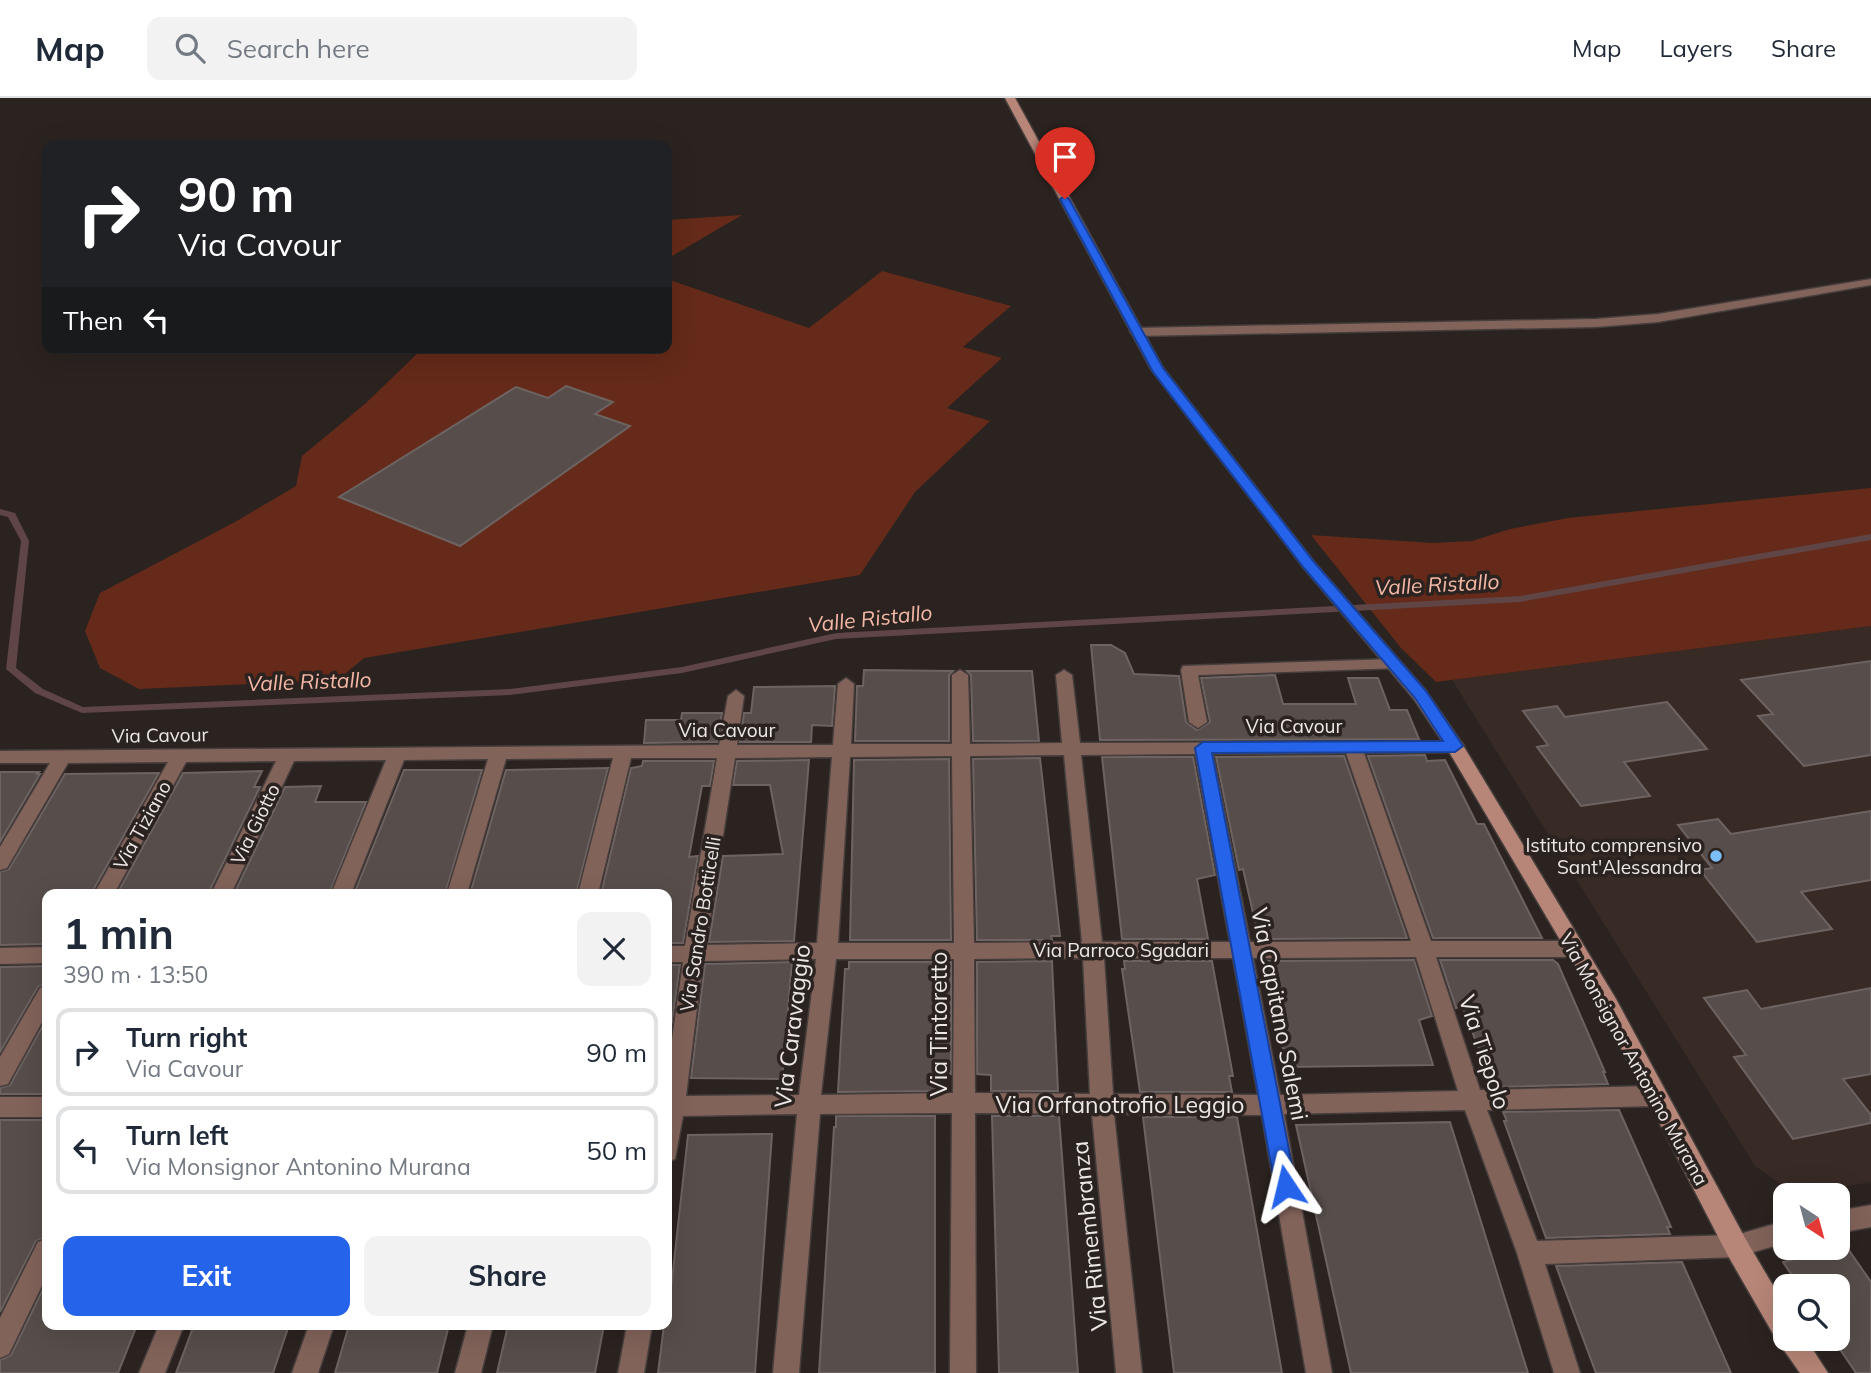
<!DOCTYPE html>
<meta charset="utf-8">
<style>
:root{--surface:#fff;--page:#f2f2f3;--text:#1f2937;--muted:#747a83;--line:#e0e1e3;--accent:#2563eb}
body{margin:0;font-family:Mulish,sans-serif;background:var(--page);color:var(--text);height:100vh;display:flex;flex-direction:column;font-size:26px;white-space:nowrap}
*{box-sizing:border-box;margin:0}
p{font-size:23px;color:var(--muted)}
.icon{flex:none;width:38px;height:38px;fill:none;stroke:currentColor;stroke-width:2;stroke-linecap:round;stroke-linejoin:round}
.map{position:relative;flex:1;overflow:hidden}
.side{position:absolute;left:42px;top:791px;width:630px;height:441px;display:flex;flex-direction:column;background:var(--surface);border-radius:14px;box-shadow:0 7px 28px #0002}
.side>*{flex:none}
.guide{position:absolute;left:42px;top:42px;width:630px;height:214px;border-radius:14px;box-shadow:0 7px 28px #0002;background:#202124;color:#fff;overflow:hidden}
.needle{width:46px;rotate:144deg}
.controls{position:absolute;left:1773px;top:1085px;display:grid;gap:14px}
.controls a{display:grid;place-items:center;width:77px;height:77px;border-radius:14px;background:var(--surface);box-shadow:0 7px 28px #0002;font-size:35px}
.pin{position:absolute;display:grid;place-items:center;width:60px;height:60px;color:#fff;margin:-72px -30px;border-radius:50% 50% 50% 0;rotate:-45deg;box-shadow:0 0 7px #0007}
.pin .icon{rotate:45deg}
.me{position:absolute;width:77px;margin:-38px;rotate:350deg;stroke-linejoin:round;filter:drop-shadow(0 0 5px #0008)}
.turn{display:flex;align-items:center;gap:24px;height:147px;padding:0 21px;font-size:32px}
.turn .icon{width:91px;height:91px;stroke-width:2.5}
.turn b{display:block;font-size:49px;line-height:60px}
.then{display:flex;align-items:center;height:66px;padding:0 21px;background:#0003;gap:14px;font-size:26px}
.round{display:grid;place-items:center;flex:none;width:74px;height:74px;border-radius:14px;background:var(--page)}
.summary{display:flex;align-items:center;justify-content:space-between;height:119px;padding:0 21px}
h1{font-size:42px;font-weight:700;line-height:52px}
.primary-button{display:flex;gap:14px;margin-top:auto;padding:14px 21px}
.primary-button a{flex:1;height:80px;border-radius:14px;background:var(--accent);color:#fff;font-size:28px;font-weight:700;line-height:80px;text-align:center}
.primary-button a+a{background:var(--page);color:var(--text)}
ul{padding:0;list-style:none}
li{display:flex;align-items:center;gap:21px;height:88px;margin:0 14px 10px;padding:0 7px;border:4px solid var(--line);border-radius:14px}
li div{flex:1}
li b{display:block;font-size:26px}
li em{font-style:normal}
header{display:flex;align-items:center;gap:42px;box-sizing:border-box;height:98px;padding:0 35px;background:var(--surface);border-bottom:2px solid var(--line)}
header strong{font-size:33px}
nav{display:flex;gap:38px;margin-inline-start:auto;font-size:24px}
.search{width:490px;height:63px;background:var(--page);display:flex;align-items:center;gap:18px;box-sizing:border-box;padding:0 24px;border-radius:14px;color:var(--muted);font-size:26px}
.map>svg:first-child{display:block}
.built{fill:#382a25}
.green{fill:#652a19}
.lines{fill:none;stroke-linecap:round;stroke-linejoin:round}
.stream{fill:#5f4545;fill-rule:evenodd}
.building{fill:#574e4b;stroke:#6d6361;stroke-width:2}
.street-casing{stroke:#463e3c;stroke-width:3}
.secondary-casing{stroke:#463e3c;stroke-width:3}
.street{fill:#82635a;fill-rule:evenodd}
.secondary{fill:#b78678;fill-rule:evenodd}
.route{fill:#2563eb;stroke:#184099;stroke-width:2}
.poi-dot{fill:#7cbef9;stroke:#2b2320;stroke-width:2.5}
.labels{text-anchor:middle;dominant-baseline:central;stroke-width:7;stroke-linejoin:round;paint-order:stroke}
.street-label{font-size:19px;fill:#ede7e6;stroke:#2b2320}
.poi-label{font-size:19px;fill:#ede7e6;stroke:#2b2320;text-anchor:end}
.water-label{font-size:21px;font-style:italic;fill:#f5b8a7;stroke:#2b2320}
.near-street-label{font-size:23px;fill:#ede7e6;stroke:#2b2320}
</style>
<header>
<strong>Map</strong>
<div class="search"><svg class="icon" aria-label="search" viewBox="0 0 24 24"><circle cx="10" cy="10" r="6"/><path d="M15 15l6 6"/></svg>Search here</div>
<nav><a>Map</a><a>Layers</a><a>Share</a></nav>
</header>
<div class="map">
<svg width="1871" height="1275" viewBox="0 0 1871 1275">
<rect width="100%" height="100%" fill="#2b2320"/>
<polygon class="built" points="1871,528 1871,1084 1796,1097 1755,1068 1452,582"/>
<g class="green">
<polygon points="742,117 667,161 667,122"/>
<polygon points="882,173 1011,208 963,249 1002,260 947,310 990,323 915,394 860,477 364,560 338,582 139,591 100,570 85,533 100,495 235,424 296,388 302,358 366,305 423,250 667,250 667,181 809,230"/>
<polygon points="1871,390 1871,528 1436,584 1401,550 1311,437 1433,445 1472,443 1510,431 1568,420"/>
</g>
<g class="lines">
<polygon class="stream" points="0,411 15,415 29,443 16,570 43,591 83,609 510,591 682,569 836,535 1520,498 1871,436 1871,442 1520,504 836,541 682,575 510,597 82,615 35,595 6,571 21,443 8,419 0,417"/>
</g>
<g class="building">
<polygon points="566,288 613,304 595,316 630,328 460,448 339,399 516,289 548,300"/>
<polygon points="1091,547 1111,547 1125,555 1134,576 1179,578 1186,624 1197,632 1210,624 1201,580 1275,577 1283,606 1356,606 1348,580 1378,580 1390,612 1407,612 1419,641 1100,642"/>
<polygon points="1871,563 1871,657 1804,668 1758,618 1773,616 1741,582"/>
<polygon points="864,572 953,573 949,577 949,643 855,643 857,588 863,588"/>
<polygon points="967,573 1032,573 1039,643 973,643 971,577"/>
<polygon points="835,588 832,628 812,627 811,644 740,644 744,615 751,615 754,589"/>
<polygon points="1667,604 1707,651 1624,664 1650,698 1581,708 1537,649 1548,647 1523,613 1557,608 1565,619"/>
<polygon points="682,615 722,615 717,644 644,645 646,622 681,622"/>
<polygon points="1425,657 1427,663 1445,662 1477,726 1484,726 1542,840 1433,840 1368,658"/>
<polygon points="1344,658 1407,840 1259,841 1243,771 1239,772 1216,659"/>
<polygon points="1102,659 1193,659 1215,777 1197,781 1208,841 1122,841"/>
<polygon points="1040,660 1060,838 1051,838 1052,842 977,842 973,661"/>
<polygon points="949,661 951,842 850,842 854,662"/>
<polygon points="809,662 794,843 709,844 723,758 783,756 770,687 733,687 737,663"/>
<polygon points="643,663 714,663 710,688 702,688 689,759 698,758 683,845 667,845 667,796 601,796 631,670 642,668"/>
<polygon points="608,670 576,796 470,796 506,672"/>
<polygon points="404,672 482,672 445,796 354,796"/>
<polygon points="262,673 254,689 260,689 208,796 117,796 183,675"/>
<polygon points="0,674 39,674 37,676 40,676 0,744"/>
<polygon points="159,675 91,796 47,796 47,846 0,847 0,774 9,771 65,676"/>
<polygon points="321,688 315,704 366,704 329,796 234,796 285,689"/>
<polygon points="1871,713 1871,782 1801,794 1832,831 1757,844 1700,772 1712,770 1678,727 1718,721 1731,736"/>
<polygon points="1414,862 1432,918 1419,922 1433,967 1287,969 1263,863"/>
<polygon points="1440,862 1553,862 1558,866 1605,974 1603,974 1608,986 1494,989 1462,908 1456,910"/>
<polygon points="1052,863 1058,993 991,993 991,977 977,976 977,864"/>
<polygon points="1124,863 1212,863 1233,978 1229,978 1232,994 1140,994 1122,871 1125,871"/>
<polygon points="792,864 782,981 691,980 705,866"/>
<polygon points="849,864 951,864 951,976 936,976 935,993 838,994 845,871 849,871"/>
<polygon points="667,867 680,867 667,959"/>
<polygon points="47,868 47,886 38,889 0,954 0,869"/>
<polygon points="1871,890 1871,976 1843,981 1871,1017 1871,1025 1793,1041 1734,959 1746,957 1704,900 1747,892 1761,911"/>
<polygon points="47,920 47,996 0,996 0,990 10,987"/>
<polygon points="1619,1012 1671,1129 1667,1129 1670,1136 1546,1140 1504,1023 1507,1023 1503,1014"/>
<polygon points="836,1018 935,1018 935,1275 819,1275 834,1029 836,1029"/>
<polygon points="992,1018 1059,1018 1078,1275 999,1275"/>
<polygon points="1143,1019 1237,1019 1282,1275 1174,1275"/>
<polygon points="0,1022 47,1022 47,1139 36,1143 0,1214"/>
<polygon points="1450,1024 1528,1275 1351,1275 1296,1027"/>
<polygon points="772,1036 755,1275 658,1275 664,1227 667,1227 688,1037"/>
<polygon points="1846,1148 1871,1184 1871,1275 1856,1275 1833,1241 1838,1241 1838,1188 1799,1188 1783,1164"/>
<polygon points="1682,1164 1731,1275 1596,1275 1556,1168"/>
<polygon points="47,1183 47,1227 137,1227 118,1275 0,1275 0,1262 11,1257"/>
<polygon points="194,1227 289,1227 273,1275 176,1275"/>
<polygon points="349,1227 449,1227 437,1275 335,1275"/>
<polygon points="508,1227 604,1227 595,1275 497,1275"/>
</g>
<g class="lines">
<g class="street-casing">
<g id="street">
<polygon points="1871,181 1871,187 1658,224 1596,229 1136,238 1130,234 1136,230 1596,221 1658,216"/>
<polygon points="1394,561 1402,566 1400,570 1198,577 1207,624 1198,630 1189,624 1181,572 1183,568"/>
<path d="M960,572L968,577L970,646L1062,645L1056,577L1064,572L1072,577L1080,645L1461,644L1464,648L1455,654L1364,655L1431,843H1574L1581,845L1584,851L1581,857L1574,859H1436L1480,992L1656,988L1664,991L1667,998L1664,1005L1656,1008L1487,1012L1537,1143L1736,1137L1785,1123V1145L1736,1159L1545,1166L1580,1275H1554L1517,1155L1465,1012L1284,1016L1332,1275H1306L1262,1017L1114,1016L1142,1275H1116L1092,1016L975,1015L976,1275H950L952,1015L820,1016L799,1275H773L797,1016L683,1018L675,1061L667,1064V976L683,864H667V848H685L717,660H631L598,796H578L613,660L506,661L467,796H447L488,661L404,662L351,796H331L386,662L294,663L231,796H211L276,663L186,664L114,796H94L168,664L68,665L7,770L0,772V749L50,665H0V653L719,647L728,598L736,592L744,598L737,647H833L838,586L846,580L854,586L851,646H952V577ZM1346,655L1411,843L1250,844L1213,656ZM1195,656L1230,844H1102L1081,657ZM1064,657L1082,844L974,845L970,658ZM952,658L954,845H838L850,659ZM832,659L817,845L706,847L735,660ZM1416,859L1458,993L1280,997L1253,860ZM1083,860L1090,996L975,995L974,861ZM1104,860H1233L1258,997L1113,996ZM816,861L799,997L686,998L703,863ZM836,861H954L953,995L821,997Z"/>
<polygon points="47,849 47,865 0,866 0,850"/>
<polygon points="47,888 47,915 8,986 0,988 0,959 40,890"/>
<rect x="0" y="999" width="47" height="20"/>
<polygon points="1871,1107 1871,1129 1838,1135 1838,1113"/>
<polygon points="47,1141 47,1177 9,1256 0,1260 0,1220 38,1144"/>
<polygon points="159,1227 184,1227 165,1275 139,1275"/>
<polygon points="309,1227 334,1227 318,1275 292,1275"/>
<polygon points="468,1227 493,1227 481,1275 455,1275"/>
<polygon points="627,1227 652,1227 644,1275 618,1275"/>
</g>
</g>
<g class="secondary-casing">
<polygon id="secondary" points="1005,0 1015,0 1163,270 1314,464 1426,593 1461,644 1616,901 1745,1140 1785,1208 1785,1241 1806,1241 1828,1275 1800,1275 1776,1241 1727,1156 1602,913 1448,652 1414,601 1304,470 1151,271"/>
</g>
<use href="#street" class="street"/>
<use href="#secondary" class="secondary"/>
</g>
<polygon class="route" points="1065,98 1069,101 1163,270 1314,464 1426,593 1463,648 1455,654 1212,655 1296,1088 1293,1095 1286,1097 1278,1095 1275,1088 1195,650 1203,644 1443,643 1415,600 1304,470 1153,274 1060,101"/>
<circle class="poi-dot" cx="1716" cy="758" r="7"/>
<g class="labels">
<g class="street-label">
<text x="1294" y="628">Via Cavour</text>
<text x="727" y="632">Via Cavour</text>
<text transform="translate(160 637) rotate(-1)">Via Cavour</text>
<text transform="translate(255 726) rotate(-64)">Via Giotto</text>
<text transform="translate(142 727) rotate(-61)">Via Tiziano</text>
<text transform="translate(700 826) rotate(-81)">Via Sandro Botticelli</text>
<text x="1121" y="852">Via Parroco Sgadari</text>
<text transform="translate(1634 961) rotate(61)">Via Monsignor Antonino Murana</text>
</g>
<g class="poi-label">
<text x="1702" y="747">Istituto comprensivo<tspan x="1702" dy="22">Sant'Alessandra</tspan></text>
</g>
<g class="water-label">
<text transform="translate(1437 486) rotate(-3)">Valle Ristallo</text>
<text transform="translate(870 520) rotate(-6)">Valle Ristallo</text>
<text transform="translate(309 583) rotate(-2)">Valle Ristallo</text>
</g>
<g class="near-street-label">
<text transform="translate(1280 916) rotate(79)">Via Capitano Salemi</text>
<text transform="translate(938 926) rotate(-90)">Via Tintoretto</text>
<text transform="translate(792 928) rotate(-83)">Via Caravaggio</text>
<text transform="translate(1485 954) rotate(72)">Via Tiepolo</text>
<text x="1120" y="1006">Via Orfanotrofio Leggio</text>
<text transform="translate(1089 1138) rotate(-96)">Via Rimembranza</text>
</g>
</g>
</svg>
<div class="controls">
<a><svg class="needle" viewBox="-14 -14 28 28"><path d="M0-13l5 13h-10z" fill="#e53935"/><path d="M0 13l5-13h-10z" fill="#747a83"/></svg></a>
<a><svg class="icon" aria-label="search" viewBox="0 0 24 24"><circle cx="10" cy="10" r="6"/><path d="M15 15l6 6"/></svg></a>
</div>
<div class="pin" style="left:1065px;top:101px;background:#d93025"><svg class="icon" aria-label="arrive" viewBox="0 0 24 24"><path d="M6 21V4h12l-3 4 3 4H6"/></svg></div>
<svg class="me" style="left:1286px;top:1088px" viewBox="-20 -20 40 40"><path d="M0-17L14 15 0 8-14 15z" fill="#2563eb" stroke="#fff" stroke-width="4"/></svg>
<div class="guide">
<div class="turn"><svg class="icon" aria-label="right" viewBox="0 0 24 24"><path d="M7 20v-9h11M14 6l5 5-5 5"/></svg><div><b>90 m</b>Via Cavour</div></div>
<div class="then">Then<svg class="icon" aria-label="left" viewBox="0 0 24 24"><path d="M17 20v-9H6M10 6l-5 5 5 5"/></svg></div>
</div>
<section class="side">
<div class="summary"><div><h1>1 min</h1><p>390 m · 13:50</p></div><a class="round"><svg class="icon" aria-label="close" viewBox="0 0 24 24"><path d="M6 6l12 12M18 6L6 18"/></svg></a></div>
<ul>
<li><svg class="icon" aria-label="right" viewBox="0 0 24 24"><path d="M7 20v-9h11M14 6l5 5-5 5"/></svg><div><b>Turn right</b><p>Via Cavour</p></div><em>90 m</em></li>
<li><svg class="icon" aria-label="left" viewBox="0 0 24 24"><path d="M17 20v-9H6M10 6l-5 5 5 5"/></svg><div><b>Turn left</b><p>Via Monsignor Antonino Murana</p></div><em>50 m</em></li>
</ul>
<div class="primary-button"><a>Exit</a><a>Share</a></div>
</section>
</div>
